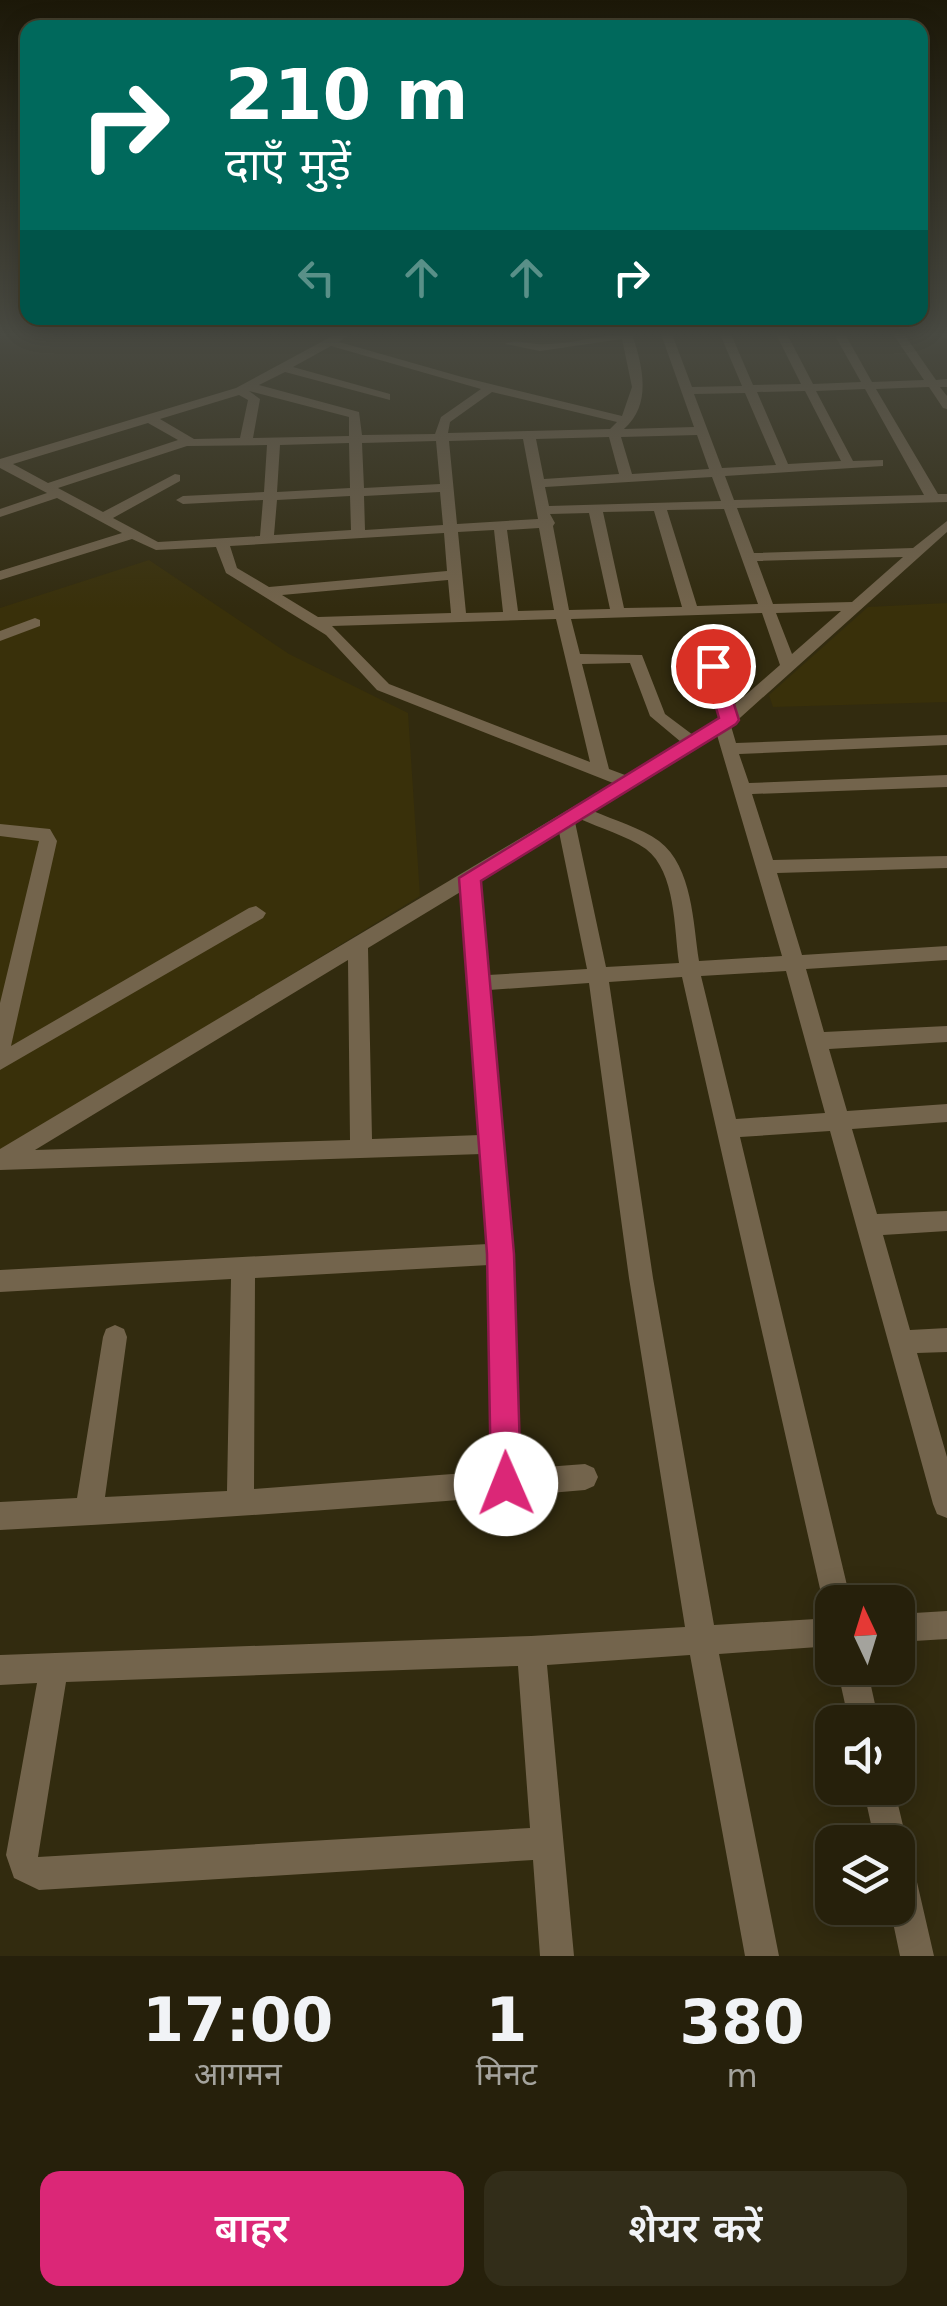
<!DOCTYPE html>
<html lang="hi">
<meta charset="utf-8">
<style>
:root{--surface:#26200b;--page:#322d19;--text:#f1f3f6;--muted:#a4a39d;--line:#423e2c;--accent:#db2777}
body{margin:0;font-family:"DejaVu Sans","Noto Sans Devanagari",sans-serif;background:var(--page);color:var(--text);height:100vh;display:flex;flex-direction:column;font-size:38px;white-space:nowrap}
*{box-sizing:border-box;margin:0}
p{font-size:32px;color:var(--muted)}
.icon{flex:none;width:55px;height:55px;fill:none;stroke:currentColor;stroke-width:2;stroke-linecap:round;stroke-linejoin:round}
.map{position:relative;height:1956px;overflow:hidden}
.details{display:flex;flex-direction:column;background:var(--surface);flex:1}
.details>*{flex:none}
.banner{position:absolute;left:20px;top:20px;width:908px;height:305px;border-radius:20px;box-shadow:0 5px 25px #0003,0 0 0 2px var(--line);background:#00695c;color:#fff;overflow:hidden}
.needle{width:65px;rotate:356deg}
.controls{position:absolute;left:815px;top:1585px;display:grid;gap:20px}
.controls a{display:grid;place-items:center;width:100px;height:100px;border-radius:20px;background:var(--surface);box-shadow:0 5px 25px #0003,0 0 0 2px var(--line);font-size:50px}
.pin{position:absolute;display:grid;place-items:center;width:85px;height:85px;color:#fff;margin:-42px;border:5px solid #fff;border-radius:50%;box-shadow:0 2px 10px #0007}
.me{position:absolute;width:110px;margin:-55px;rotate:359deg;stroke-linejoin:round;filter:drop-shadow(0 0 8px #0008)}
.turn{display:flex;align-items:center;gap:35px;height:210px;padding:0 40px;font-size:45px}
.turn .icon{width:130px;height:130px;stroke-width:2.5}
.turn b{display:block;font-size:70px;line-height:85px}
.lanes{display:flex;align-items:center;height:95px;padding:0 40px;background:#0003;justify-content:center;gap:50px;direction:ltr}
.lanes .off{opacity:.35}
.eta{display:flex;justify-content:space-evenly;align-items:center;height:170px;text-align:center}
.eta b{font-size:60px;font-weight:600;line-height:70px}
.cta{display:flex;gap:20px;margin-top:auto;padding:20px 40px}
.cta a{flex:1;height:115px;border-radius:20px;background:var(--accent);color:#fff;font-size:40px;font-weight:600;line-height:115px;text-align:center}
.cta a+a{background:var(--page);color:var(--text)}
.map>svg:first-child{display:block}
.built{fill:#39300a}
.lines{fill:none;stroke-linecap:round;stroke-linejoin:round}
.minor{fill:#73644c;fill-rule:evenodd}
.route{fill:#db2777;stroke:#8e194d;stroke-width:2.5}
</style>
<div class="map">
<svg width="947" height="1956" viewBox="0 0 947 1956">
<rect width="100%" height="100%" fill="#322b0f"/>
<g class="built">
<polygon points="149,560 289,654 408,713 420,896 0,1153 0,608"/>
<polygon points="947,603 947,702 773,707 769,695 868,607"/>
</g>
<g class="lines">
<g class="minor">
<path d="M336,334H350L339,342L462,377L622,416L632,387L622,339L540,351L505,344C515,339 524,343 536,344C567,346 600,334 632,334C643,367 652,404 624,429L694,427L661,334H672L692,387L742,386L720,334H731L753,385L801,384L776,334H787L813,384L861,382L834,334H845L872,382L924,380L893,334H904L936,380L947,379V387H940L947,396V409L943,408L929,387L876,389L938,494H947V502L737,508L754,553L913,548L947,521V532L731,726L736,743L947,735V745L739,754L749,783L947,775V787L752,794L773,860L947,856V868L777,873L802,955L947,946V960L806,969L824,1032L947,1026V1042L829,1049L847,1111L947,1104V1122L852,1129L877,1214L947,1211V1231L883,1235L910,1330L947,1328V1352L917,1353L947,1457V1518L937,1514L933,1504L830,1131L740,1137L851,1602H832V1614L827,1612L823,1602L682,977L609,982L653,1278L714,1625L832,1618V1646L719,1654L779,1956H745L690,1655L547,1665L574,1956H540L533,1860L39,1890L14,1878L6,1855L37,1683L0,1685V1655L531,1636L685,1627L629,1278L589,983L489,990L513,1254L519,1469L585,1464L594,1468L598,1477L594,1486L585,1490C390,1506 195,1520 0,1530V1502L77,1498L103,1337L106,1329L115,1325L124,1329L127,1337L105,1497L227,1491L231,1279L0,1292V1270L488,1244L482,1154L0,1170V1149L613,783L377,690L326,635L226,573L216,547L156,550L132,539L0,580V571L122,533L57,498L0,517V509L47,493L0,468V459L236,388ZM331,346L481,389L441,417L435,434L362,435L359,412L259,385L285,372L390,400V394L293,367ZM865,389L924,495L734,500L725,476L883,466V460L853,461L816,391ZM249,391L349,417V436L253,438L260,399ZM805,391L841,461L788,464L757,392ZM492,392L617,422L610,429L448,433L450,422ZM745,393L776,465L722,468L694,394ZM239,395L248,400L240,438L194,439L160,419ZM148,423L178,440L48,483L13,464ZM697,435L709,469L632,474L621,437ZM609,437L619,474L544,479L536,439ZM523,439L538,519L457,524L449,441ZM436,441L440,484L364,488L362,443ZM349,443L350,488L277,492L280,445ZM267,445L264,492L183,496L176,500L183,504L263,500L260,536L158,542L113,518L180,481V475L175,474L103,512L58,488L187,446ZM712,477L721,501L549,506L545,487ZM440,492L443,525L365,530L364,496ZM350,496L351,530L274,535L277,500ZM724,509L758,604L697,606L667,510ZM654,511L682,607L624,608L603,512ZM589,513L610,609L569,610L553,526L555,523L550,514ZM539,528L554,610L518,611L507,530ZM494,530L503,612L466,613L458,532ZM444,533L447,571L269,587L237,568L230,546ZM903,557L852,602L773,604L757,561ZM448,580L451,613L318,617L282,595ZM841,611L792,654L776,613ZM762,613L780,665L733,706L713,638L705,633L697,638L720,718L693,735L665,714L642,655L580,654L571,619ZM556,619L590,762L389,684L332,626ZM630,663L650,716L681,742L625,775L609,769L582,664ZM717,735L782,956L699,961C693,924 693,867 659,841C641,828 614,820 593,811ZM580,819C600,828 627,836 646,849C676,872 674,929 679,963L606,967L575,822ZM559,832L587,969L488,975L480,880ZM462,891L480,1135L372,1139L368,948ZM348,960L350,1140L35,1150ZM786,971L825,1113L736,1119L701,976ZM489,1265L492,1471L254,1489L255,1278ZM518,1666L530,1828L38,1857L66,1682Z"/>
<polygon points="939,334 947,334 947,339"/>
<polygon points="35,618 40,620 40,626 0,641 0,631"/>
<polygon points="0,824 50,829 57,841 11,1046 249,908 256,906 266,913 263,918 0,1070 0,1003 39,841 0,836"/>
<polygon points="947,1611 947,1639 898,1642 898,1614"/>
<polygon points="837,1668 867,1668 879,1722 849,1722"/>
<polygon points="863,1788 894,1788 907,1842 901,1854 909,1858 914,1869 934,1956 900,1956 890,1908 898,1908 898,1842 875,1842"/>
</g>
</g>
<linearGradient id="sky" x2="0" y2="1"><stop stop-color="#1c1808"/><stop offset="0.55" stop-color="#494a42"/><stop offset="1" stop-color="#494a42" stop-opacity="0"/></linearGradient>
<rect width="947" height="608" fill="url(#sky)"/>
<polygon class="route" points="713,660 722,666 739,720 736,724 481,881 514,1254 521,1484 517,1494 506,1499 495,1494 491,1484 487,1254 459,878 719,718 704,666"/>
</svg>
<div class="controls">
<a><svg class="needle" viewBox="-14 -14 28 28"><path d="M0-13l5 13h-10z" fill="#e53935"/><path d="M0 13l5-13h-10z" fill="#a4a39d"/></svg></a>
<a><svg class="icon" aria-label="sound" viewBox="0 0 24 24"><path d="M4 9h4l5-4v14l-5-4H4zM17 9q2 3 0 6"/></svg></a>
<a><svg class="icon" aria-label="layers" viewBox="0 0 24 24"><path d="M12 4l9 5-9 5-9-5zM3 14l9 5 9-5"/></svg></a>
</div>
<div class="pin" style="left:713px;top:666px;background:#d93025"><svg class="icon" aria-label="arrive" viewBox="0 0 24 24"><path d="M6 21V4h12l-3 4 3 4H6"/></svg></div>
<svg class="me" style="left:506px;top:1484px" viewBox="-20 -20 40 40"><circle r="19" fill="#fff"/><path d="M0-13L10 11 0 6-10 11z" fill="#db2777"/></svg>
<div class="banner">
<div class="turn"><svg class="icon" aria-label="right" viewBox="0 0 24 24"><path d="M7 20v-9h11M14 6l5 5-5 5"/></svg><div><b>210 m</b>दाएँ मुड़ें</div></div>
<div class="lanes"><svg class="icon off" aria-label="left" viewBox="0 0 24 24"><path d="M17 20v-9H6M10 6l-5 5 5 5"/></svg><svg class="icon off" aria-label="ahead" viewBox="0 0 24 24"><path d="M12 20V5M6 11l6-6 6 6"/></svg><svg class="icon off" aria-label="ahead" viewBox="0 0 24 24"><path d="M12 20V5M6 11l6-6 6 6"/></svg><svg class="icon" aria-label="right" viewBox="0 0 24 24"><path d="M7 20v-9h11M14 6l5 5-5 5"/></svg></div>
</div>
</div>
<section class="details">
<div class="eta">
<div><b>17:00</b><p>आगमन</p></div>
<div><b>1</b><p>मिनट</p></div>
<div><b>380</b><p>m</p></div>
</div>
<div class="cta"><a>बाहर</a><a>शेयर करें</a></div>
</section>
